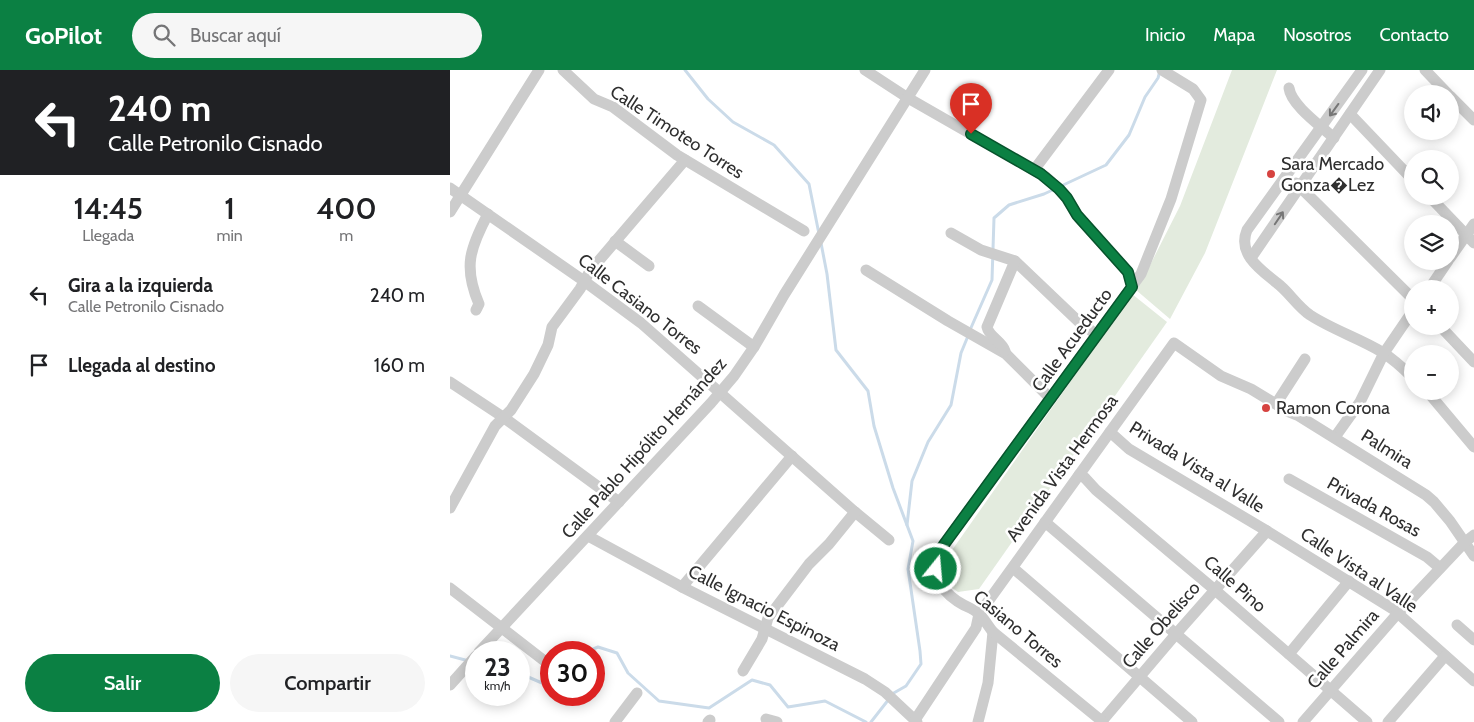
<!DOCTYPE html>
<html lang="es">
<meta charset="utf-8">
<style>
:root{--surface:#fff;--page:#f6f6f6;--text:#202124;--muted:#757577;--accent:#0b8043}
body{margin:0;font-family:Cabin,sans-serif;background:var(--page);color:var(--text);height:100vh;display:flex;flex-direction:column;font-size:19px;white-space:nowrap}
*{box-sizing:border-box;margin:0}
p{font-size:16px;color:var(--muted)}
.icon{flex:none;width:28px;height:28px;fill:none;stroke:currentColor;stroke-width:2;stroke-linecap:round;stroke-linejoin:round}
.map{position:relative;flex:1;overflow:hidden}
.sheet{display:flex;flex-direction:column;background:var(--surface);width:450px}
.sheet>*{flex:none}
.hud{background:#202124;color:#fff;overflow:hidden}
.controls{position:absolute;left:954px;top:15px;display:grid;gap:10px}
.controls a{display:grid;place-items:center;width:55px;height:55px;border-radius:50%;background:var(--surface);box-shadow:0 2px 12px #0003;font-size:25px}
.speed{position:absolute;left:15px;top:571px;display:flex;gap:10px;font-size:25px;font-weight:700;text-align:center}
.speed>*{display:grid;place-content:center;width:65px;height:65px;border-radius:50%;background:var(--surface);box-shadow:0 2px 12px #0003;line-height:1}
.speed small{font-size:12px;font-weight:400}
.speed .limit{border:8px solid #d22;background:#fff;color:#111}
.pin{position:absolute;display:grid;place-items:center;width:42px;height:42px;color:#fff;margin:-51px -21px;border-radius:50% 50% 50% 0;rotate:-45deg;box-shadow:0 0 5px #0007}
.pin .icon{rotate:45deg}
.me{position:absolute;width:55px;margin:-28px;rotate:17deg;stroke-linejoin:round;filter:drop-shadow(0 0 4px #0008)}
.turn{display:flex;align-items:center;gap:18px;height:105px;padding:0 25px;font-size:22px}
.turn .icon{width:65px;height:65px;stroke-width:2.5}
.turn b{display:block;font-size:35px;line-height:42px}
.eta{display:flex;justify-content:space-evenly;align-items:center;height:85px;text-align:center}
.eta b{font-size:30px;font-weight:600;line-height:35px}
.button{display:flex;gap:10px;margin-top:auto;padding:10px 25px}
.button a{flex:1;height:58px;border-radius:30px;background:var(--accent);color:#fff;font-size:20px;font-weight:600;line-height:58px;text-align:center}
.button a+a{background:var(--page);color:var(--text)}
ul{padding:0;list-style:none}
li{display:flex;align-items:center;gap:15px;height:70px;padding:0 25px}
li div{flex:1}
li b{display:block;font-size:19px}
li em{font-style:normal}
header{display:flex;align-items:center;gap:30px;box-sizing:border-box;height:70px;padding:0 25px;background:var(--accent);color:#fff}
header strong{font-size:24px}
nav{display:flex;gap:28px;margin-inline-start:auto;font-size:18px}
.search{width:350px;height:45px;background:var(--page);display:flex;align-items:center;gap:12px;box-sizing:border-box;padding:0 18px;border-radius:28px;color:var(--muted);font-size:19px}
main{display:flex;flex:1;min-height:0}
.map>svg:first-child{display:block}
.green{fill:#e3ebde}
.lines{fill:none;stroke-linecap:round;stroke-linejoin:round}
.stream{stroke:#cbdbe9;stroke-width:3}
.minor{stroke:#ccc;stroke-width:11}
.oneway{stroke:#767676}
.route-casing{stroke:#07532c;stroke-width:12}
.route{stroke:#0b8043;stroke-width:9}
.poi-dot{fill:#d64340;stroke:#fff;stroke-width:2}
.labels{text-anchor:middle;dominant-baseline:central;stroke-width:5;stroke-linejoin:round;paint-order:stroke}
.street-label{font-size:18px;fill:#2f2f2f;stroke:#fff}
.poi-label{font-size:18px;fill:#2f2f2f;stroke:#fff;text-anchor:start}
</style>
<header>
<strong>GoPilot</strong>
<div class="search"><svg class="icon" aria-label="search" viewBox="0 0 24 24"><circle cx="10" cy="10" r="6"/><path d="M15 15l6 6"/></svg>Buscar aquí</div>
<nav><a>Inicio</a><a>Mapa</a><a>Nosotros</a><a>Contacto</a></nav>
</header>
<main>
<section class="sheet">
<div class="hud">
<div class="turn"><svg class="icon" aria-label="left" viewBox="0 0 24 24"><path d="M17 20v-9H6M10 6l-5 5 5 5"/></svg><div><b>240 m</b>Calle Petronilo Cisnado</div></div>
</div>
<div class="eta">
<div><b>14:45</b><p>Llegada</p></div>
<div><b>1</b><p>min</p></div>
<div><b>400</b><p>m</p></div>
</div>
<ul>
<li><svg class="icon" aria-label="left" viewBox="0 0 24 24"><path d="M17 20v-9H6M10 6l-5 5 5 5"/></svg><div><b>Gira a la izquierda</b><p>Calle Petronilo Cisnado</p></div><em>240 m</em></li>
<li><svg class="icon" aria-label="arrive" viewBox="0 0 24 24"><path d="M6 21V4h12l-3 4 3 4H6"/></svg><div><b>Llegada al destino</b></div><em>160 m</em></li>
</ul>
<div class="button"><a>Salir</a><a>Compartir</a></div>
</section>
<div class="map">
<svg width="1024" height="652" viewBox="0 0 1024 652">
<rect width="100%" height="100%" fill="#fff"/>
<g class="green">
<polygon points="782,0 827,0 755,183 720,249 686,220 692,211 730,136"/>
<polygon points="682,224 717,252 529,519 508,522 495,513 493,493"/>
</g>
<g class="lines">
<g class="stream">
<polyline points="235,0 258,29 283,52 324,75 359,114 369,164"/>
<polyline points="371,173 377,204 386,280 418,321 424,356 443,418 463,471 458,499 470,581 471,594 456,616 442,624"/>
<polyline points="520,260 542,210 544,148 559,135 594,124 656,95 679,65 695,27 708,8 710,1"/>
<polyline points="457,455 462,411 478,372 501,335 511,283 518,266"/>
<polyline points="136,582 148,577 167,583 178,603 209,631 259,638 302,610 320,615 338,637 375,631 416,652"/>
<polyline points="0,586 19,591"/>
<polyline points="69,603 92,613 101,610"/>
<polyline points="421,652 439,629"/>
</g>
<g class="minor">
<polyline points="113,0 144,29 163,37 227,85 354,161"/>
<polyline points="415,0 458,28 596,107 613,123 629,148 678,202 682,217"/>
<path d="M912,0L797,160C787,184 811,200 827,213C839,222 847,236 860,245C883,260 909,268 932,282C943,289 953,298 962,307"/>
<polyline points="975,0 998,24"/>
<path d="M839,18C841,35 871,56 884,68"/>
<polyline points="1000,26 1024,50"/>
<polyline points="900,44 962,109"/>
<polyline points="584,100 659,0"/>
<polyline points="846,113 962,228"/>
<polyline points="0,118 134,211 191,253 405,442 439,470"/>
<polyline points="979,126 1024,173"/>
<polyline points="0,142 89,0"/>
<polyline points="501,163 531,180 565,191 628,251 647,265"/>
<polyline points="165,171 199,196"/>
<polyline points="801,188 930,0"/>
<polyline points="1000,188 1024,154"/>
<polyline points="416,200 498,251 556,284 601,329"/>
<polyline points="979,219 998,191"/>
<polyline points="248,236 304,277"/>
<path d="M26,240L29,234C13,197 20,178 38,144"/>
<polyline points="990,256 1024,292"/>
<path d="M555,281C552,271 539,267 537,257L565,191"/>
<polyline points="0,312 53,347 169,432"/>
<polyline points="977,321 1024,377"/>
<polyline points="826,334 855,289"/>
<polyline points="660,362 679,379 817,461 943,539 1024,611"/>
<polyline points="885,367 910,332 934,283 962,242"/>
<polyline points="629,405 635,408 646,420 765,520 917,652"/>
<polyline points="839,409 977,487 990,498"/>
<polyline points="0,438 45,356 61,340 84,304 98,275 102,257 130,219 140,201 235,90"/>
<polyline points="595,452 829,652"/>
<polyline points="138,466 232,517 415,609 435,622 467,652"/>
<polyline points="563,498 742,652"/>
<polyline points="232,517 342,386"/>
<polyline points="0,518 101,596"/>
<polyline points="1007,555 1024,570"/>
<polyline points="29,582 261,333 284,306 304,277 334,225 475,0"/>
<polyline points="839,584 899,511"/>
<polyline points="293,601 312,569 318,548 359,494 379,474 405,442"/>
<polyline points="0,615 26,586"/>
<polyline points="316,649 327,652"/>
<polyline points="465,650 526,558 529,544 724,273 771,306 801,319 839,342 849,346 976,425 984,432 1000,451 1024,486"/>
<polyline points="652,651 726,564 817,461"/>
<polyline points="165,652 187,623"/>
<polyline points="258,652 260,650"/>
<polyline points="528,652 538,613 543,562"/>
<path d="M653,652L543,562C538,556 534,548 528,543C522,538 514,536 507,531C489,519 481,501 490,480L691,204L721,129L751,30L743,19L712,0"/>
<polyline points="853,652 948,543 1015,472 1024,465"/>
<polyline points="938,652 995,586"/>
</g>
</g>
<defs><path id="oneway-shaft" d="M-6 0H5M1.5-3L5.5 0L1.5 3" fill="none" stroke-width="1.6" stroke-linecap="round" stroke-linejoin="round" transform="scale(1.25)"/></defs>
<g class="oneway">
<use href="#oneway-shaft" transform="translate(884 40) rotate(126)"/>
<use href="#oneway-shaft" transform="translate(829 148) rotate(-56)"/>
</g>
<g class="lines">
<g class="route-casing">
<polyline id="route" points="486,499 490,480 682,217 678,202 627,145 617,128 609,119 591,104 521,64"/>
</g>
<use href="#route" class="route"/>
</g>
<g class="poi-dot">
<circle cx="821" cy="104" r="5"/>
<circle cx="816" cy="338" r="5"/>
</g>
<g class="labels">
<g class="street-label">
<text transform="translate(227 62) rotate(33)">Calle Timoteo Torres</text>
<text transform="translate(190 234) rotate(38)">Calle Casiano Torres</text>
<text transform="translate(622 270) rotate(-54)">Calle Acueducto</text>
<text transform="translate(194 378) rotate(-48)">Calle Pablo Hipólito Hernández</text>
<text transform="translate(937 379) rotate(32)">Palmira</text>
<text transform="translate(747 397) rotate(32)">Privada Vista al Valle</text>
<text transform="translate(612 398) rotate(-54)">Avenida Vista Hermosa</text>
<text transform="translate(924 437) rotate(29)">Privada Rosas</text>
<text transform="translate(909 500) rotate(34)">Calle Vista al Valle</text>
<text transform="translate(785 514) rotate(41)">Calle Pino</text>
<text transform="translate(314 538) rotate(27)">Calle Ignacio Espinoza</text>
<text transform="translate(711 555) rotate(-49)">Calle Obelisco</text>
<text transform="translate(568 559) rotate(40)">Casiano Torres</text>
<text transform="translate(893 579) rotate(-49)">Calle Palmira</text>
</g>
<g class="poi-label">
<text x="831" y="94">Sara Mercado<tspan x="831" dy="21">Gonza�Lez</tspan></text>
<text x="826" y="338">Ramon Corona</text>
</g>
</g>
</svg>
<div class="controls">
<a><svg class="icon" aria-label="sound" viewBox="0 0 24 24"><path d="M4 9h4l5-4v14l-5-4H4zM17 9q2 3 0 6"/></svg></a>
<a><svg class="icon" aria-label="search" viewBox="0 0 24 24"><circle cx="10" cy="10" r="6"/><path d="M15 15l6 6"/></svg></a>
<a><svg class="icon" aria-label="layers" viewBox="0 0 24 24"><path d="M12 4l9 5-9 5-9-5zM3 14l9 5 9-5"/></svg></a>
<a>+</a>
<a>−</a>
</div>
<div class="speed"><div>23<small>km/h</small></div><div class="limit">30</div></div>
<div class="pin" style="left:521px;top:64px;background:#d93025"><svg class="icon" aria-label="arrive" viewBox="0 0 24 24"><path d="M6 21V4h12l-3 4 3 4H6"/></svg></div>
<svg class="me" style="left:486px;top:499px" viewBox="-20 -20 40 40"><circle r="17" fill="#0b8043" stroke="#fff" stroke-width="3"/><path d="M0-11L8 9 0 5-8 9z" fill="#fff"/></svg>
</div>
</main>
